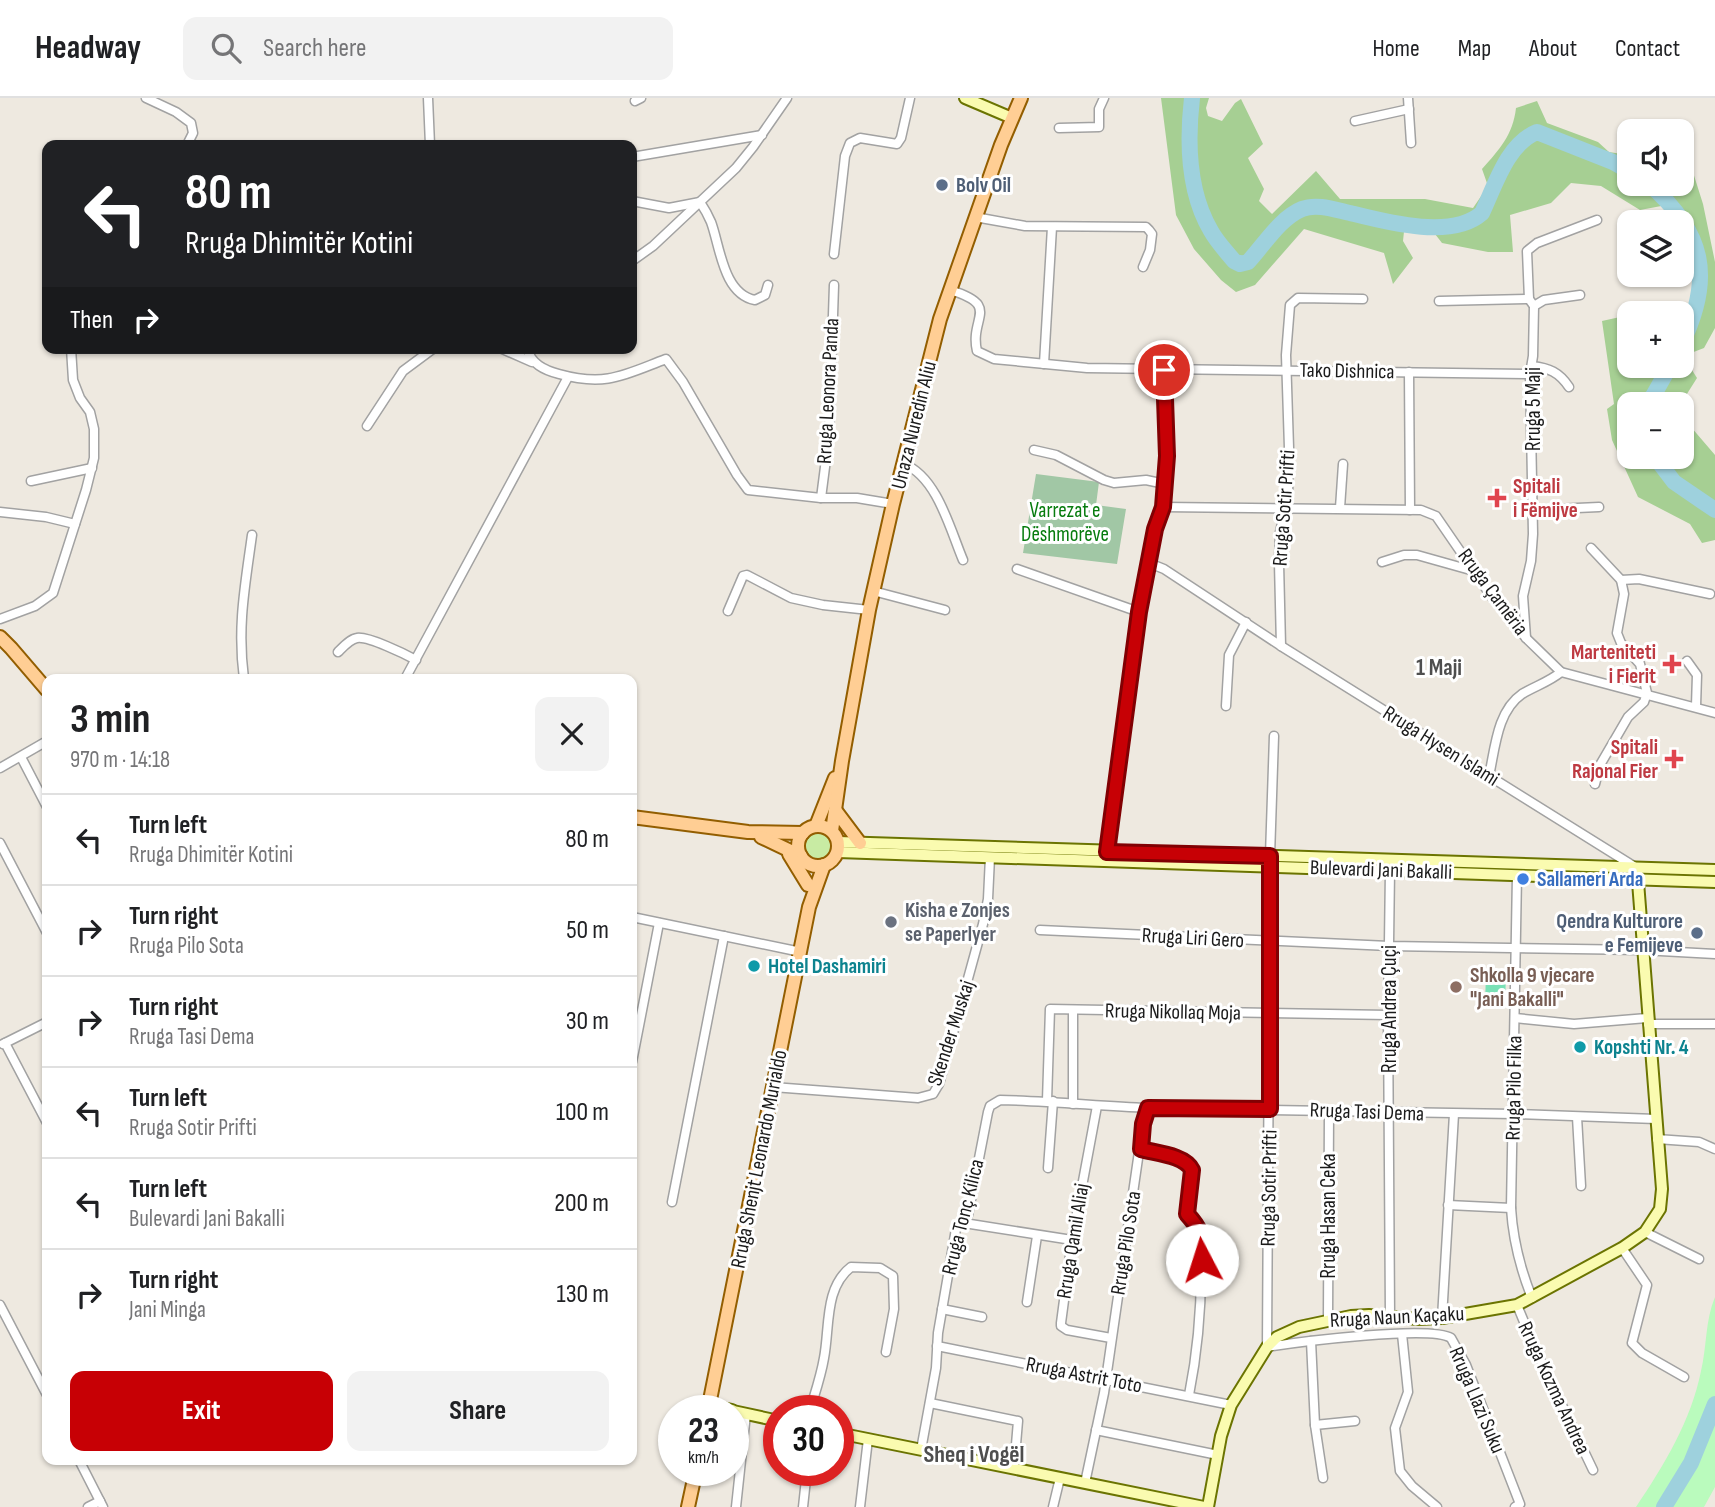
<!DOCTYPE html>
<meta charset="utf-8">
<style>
:root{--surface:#fff;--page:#f2f2f2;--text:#202124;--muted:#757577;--line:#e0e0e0;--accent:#c70005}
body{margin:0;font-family:"Sofia Sans Condensed",sans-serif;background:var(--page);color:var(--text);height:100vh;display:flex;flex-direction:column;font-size:26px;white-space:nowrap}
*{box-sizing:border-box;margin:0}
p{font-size:23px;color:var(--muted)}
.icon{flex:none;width:38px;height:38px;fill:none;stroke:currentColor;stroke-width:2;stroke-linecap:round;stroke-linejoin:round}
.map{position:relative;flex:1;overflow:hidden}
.side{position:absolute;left:42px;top:576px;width:595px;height:791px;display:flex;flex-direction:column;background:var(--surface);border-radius:14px;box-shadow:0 2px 5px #0004}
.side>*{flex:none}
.banner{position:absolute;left:42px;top:42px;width:595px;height:214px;border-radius:14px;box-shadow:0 2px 5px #0004;background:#202124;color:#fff;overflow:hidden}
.fabs{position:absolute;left:1617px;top:21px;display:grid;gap:14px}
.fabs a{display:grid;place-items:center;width:77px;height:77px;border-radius:14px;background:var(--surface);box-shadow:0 2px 5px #0004;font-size:35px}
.speed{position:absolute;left:658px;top:1297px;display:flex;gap:14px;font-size:35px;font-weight:700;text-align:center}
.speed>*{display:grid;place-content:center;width:91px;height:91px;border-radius:50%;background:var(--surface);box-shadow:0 2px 5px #0004;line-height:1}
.speed small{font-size:18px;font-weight:400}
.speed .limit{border:10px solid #d22;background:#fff;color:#111}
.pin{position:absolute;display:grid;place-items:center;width:60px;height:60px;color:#fff;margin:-30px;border:4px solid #fff;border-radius:50%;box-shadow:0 2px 7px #0007}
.me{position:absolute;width:77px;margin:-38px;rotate:355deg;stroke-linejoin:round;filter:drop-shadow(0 0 5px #0008)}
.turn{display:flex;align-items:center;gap:24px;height:147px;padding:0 28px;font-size:32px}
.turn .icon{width:91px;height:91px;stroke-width:2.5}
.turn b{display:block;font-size:49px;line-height:60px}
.then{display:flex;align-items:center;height:66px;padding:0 28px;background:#0003;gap:14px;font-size:26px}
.round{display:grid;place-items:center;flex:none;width:74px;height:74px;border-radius:14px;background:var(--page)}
.overview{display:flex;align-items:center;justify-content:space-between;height:119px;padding:0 28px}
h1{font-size:42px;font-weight:700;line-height:52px}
.button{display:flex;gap:14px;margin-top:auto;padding:14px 28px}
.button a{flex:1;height:80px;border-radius:14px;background:var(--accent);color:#fff;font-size:28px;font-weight:700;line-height:80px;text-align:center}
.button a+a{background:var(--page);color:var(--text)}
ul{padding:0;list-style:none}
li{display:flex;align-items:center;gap:21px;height:91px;padding:0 28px;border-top:2px solid var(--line)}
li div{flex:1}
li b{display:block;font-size:26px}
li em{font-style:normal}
header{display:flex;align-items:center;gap:42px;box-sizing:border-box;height:98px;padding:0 35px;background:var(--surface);border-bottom:2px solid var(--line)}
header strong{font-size:33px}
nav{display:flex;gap:38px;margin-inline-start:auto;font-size:24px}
.search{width:490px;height:63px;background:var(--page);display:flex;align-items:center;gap:18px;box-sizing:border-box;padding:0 24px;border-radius:14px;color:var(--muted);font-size:26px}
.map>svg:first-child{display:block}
.grass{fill:#c8eba3}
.forest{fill:#a6cf93;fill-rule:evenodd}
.cemetery{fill:#a1c7a5}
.park{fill:#bafbbd}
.pitch{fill:#7ae1b6}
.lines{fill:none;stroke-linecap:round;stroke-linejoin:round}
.river{stroke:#9ed1dd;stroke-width:16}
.street-casing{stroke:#a2a2a2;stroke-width:11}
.secondary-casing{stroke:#6b7401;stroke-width:14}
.primary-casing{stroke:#935e00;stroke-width:16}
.street{stroke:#fff;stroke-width:8}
.secondary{stroke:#fafbb0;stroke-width:10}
.primary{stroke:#ffce94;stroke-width:12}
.route-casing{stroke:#810003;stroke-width:18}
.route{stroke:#c70005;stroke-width:12}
.service-dot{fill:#5c6f8a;stroke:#fff;stroke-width:2.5}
.health-dot{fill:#e0444e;stroke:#fff;stroke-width:2.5}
.shop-dot{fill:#3f7fe0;stroke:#fff;stroke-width:2.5}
.worship-dot{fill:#6b7280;stroke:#fff;stroke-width:2.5}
.culture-dot{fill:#0f9aa8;stroke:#fff;stroke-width:2.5}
.education-dot{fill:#8d6e63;stroke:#fff;stroke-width:2.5}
.labels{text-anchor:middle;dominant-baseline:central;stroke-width:6;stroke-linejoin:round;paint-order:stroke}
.service-label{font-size:21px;font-weight:bold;fill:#4e5e75;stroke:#fff;text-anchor:start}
.street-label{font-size:21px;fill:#1b1b1b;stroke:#fff}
.health-label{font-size:21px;font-weight:bold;fill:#be3a42;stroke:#fff;text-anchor:end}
.park-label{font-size:21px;fill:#077c0e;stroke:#fff}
.shop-label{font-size:21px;font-weight:bold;fill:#366cbe;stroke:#fff;text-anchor:start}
.worship-label{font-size:21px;font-weight:bold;fill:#5b616d;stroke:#fff;text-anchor:start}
.culture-label{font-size:21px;font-weight:bold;fill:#0d838f;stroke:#fff;text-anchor:start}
.education-label{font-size:21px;font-weight:bold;fill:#785e54;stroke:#fff;text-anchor:start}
.neighbourhood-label{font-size:23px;font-weight:bold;fill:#4e4e4e;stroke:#fff}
.quarter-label{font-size:24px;font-weight:bold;fill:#4e4e4e;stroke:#fff}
</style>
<header>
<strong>Headway</strong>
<div class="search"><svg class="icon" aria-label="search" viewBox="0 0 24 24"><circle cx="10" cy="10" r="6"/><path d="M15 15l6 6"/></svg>Search here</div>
<nav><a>Home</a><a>Map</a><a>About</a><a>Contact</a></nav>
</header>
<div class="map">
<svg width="1715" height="1409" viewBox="0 0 1715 1409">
<rect width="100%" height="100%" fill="#eee9e0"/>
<circle class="grass" cx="818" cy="748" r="13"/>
<path class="forest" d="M1161,0H1209L1206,10L1208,18L1222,23L1235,5L1241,1L1263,46L1248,60L1264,91L1259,103L1272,116L1316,73L1340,101H1425L1473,110L1488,88L1482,71C1499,52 1513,37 1516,10L1537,3L1547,25L1598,44L1609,54L1629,57V86H1682V62L1691,68L1703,106L1715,164V230L1704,250L1691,255L1687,264L1697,280L1685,299V322L1715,357V442L1702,445L1690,426L1638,399L1612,342L1607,311L1614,306L1602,223L1629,217V268H1682V217L1695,219C1708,172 1700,145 1672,106L1640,112L1601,88L1571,85L1551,105L1510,117L1513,154H1488L1442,145L1428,127L1405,124L1403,143L1413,160L1393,186L1384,155L1304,131L1255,187L1236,194L1221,182L1194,151L1176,117ZM1629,306H1682V359H1629Z"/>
<polygon class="cemetery" points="1036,376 1099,384 1096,407 1126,411 1117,466 1023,455"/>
<path class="park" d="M1715,1199V1389L1704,1409H1636C1664,1367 1691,1323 1701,1273C1707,1248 1705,1223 1715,1199Z"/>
<polygon class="pitch" points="1486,873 1506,873 1505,908 1485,908"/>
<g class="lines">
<g class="river">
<path d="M1192,0C1187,43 1188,94 1211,133C1217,144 1226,153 1234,163L1240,166L1248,164C1264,147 1280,120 1302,111C1317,105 1336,112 1350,115C1386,124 1452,142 1482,115C1495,88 1507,46 1537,34L1613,64L1629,73"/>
<path d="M1649,86C1704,134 1714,179 1682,245"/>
<polyline points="1645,306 1653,298 1670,268"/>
<polyline points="1655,359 1674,384 1715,412"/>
<polyline points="1664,1409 1691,1365 1715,1306"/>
</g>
<g class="street-casing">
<g id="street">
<polyline points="146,0 176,14 191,25 193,35 187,47"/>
<polyline points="428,0 430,47"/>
<polyline points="1408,0 1411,45"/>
<polyline points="635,3 641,0"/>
<polyline points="1355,23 1409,11"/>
<polyline points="1059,30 1099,29 1099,11 1104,0"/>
<polyline points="632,59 762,37"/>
<path d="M632,103L669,110L700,104C704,110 708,117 711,124C720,148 723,196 755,202L765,197L768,187"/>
<polyline points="975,119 1025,128 1146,129 1149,132 1152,136 1150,152 1143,169"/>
<polyline points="834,156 845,58 850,45 860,40 897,46 901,40 910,0"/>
<polyline points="632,163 653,148 736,70 753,49 787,0"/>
<path d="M950,192C1002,208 969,219 977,253L994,261L1087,270L1530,276"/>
<polyline points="1439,203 1529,201"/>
<polyline points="1534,208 1544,202 1580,197"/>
<polyline points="500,250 532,264"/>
<path d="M527,250C531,266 544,272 559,276C606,289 624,277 666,261L683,284L737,377L748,392L821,400H857L893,406"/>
<polyline points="1044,266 1052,129"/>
<path d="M1532,268C1549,270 1559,274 1569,289"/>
<polyline points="1409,274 1410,412"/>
<polyline points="367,328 403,273 434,250"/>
<polyline points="1034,352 1056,357 1104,382 1114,385 1146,382 1165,386"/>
<path d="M904,366C937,379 950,431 963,462"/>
<polyline points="31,383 92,370"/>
<polyline points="821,400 829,338 834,187"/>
<polyline points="1163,409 1421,412 1436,418 1491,498 1526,540 1561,574 1715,615"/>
<polyline points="1340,410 1343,366"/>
<polyline points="1533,412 1599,409"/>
<polyline points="0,414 46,419 75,426"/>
<polyline points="1591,450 1621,482"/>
<polyline points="1382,464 1404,457 1417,457 1474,473"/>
<polyline points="1149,465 1164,471 1281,548 1635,769"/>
<polyline points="1017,471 1139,514"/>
<polyline points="873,493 945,512"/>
<polyline points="728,513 743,478 747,477 791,500 823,507 869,512"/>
<polyline points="0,521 35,508 53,495 86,392 94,360 94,331 90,314 80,300 73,282 71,250"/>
<polyline points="1526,540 1523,498 1531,463 1533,436 1530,276 1533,258 1534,208 1529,201 1527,153 1537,145 1597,122"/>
<polyline points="1281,548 1279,465 1280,434 1288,400 1289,350 1286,257 1290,207 1298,200 1363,201"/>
<path d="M338,554C343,549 350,541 357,540C368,538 405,556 416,562"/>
<polyline points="1687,563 1697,577 1696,608"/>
<path d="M244,581C237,529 245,488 252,437"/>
<polyline points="405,581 568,279"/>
<polyline points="1226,608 1229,557 1246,524"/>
<path d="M1274,638L1270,758L1267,1249C1298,1244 1430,1227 1451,1240L1466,1267L1520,1406L1515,1409"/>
<polyline points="21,659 47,709"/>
<polyline points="0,670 47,643"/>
<path d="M1489,678C1495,651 1497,613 1522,596C1535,588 1549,584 1561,574"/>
<polyline points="1595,686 1600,667 1628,619 1644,604 1647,595 1640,566 1621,545 1617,535 1624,496 1621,482 1639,481 1710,496"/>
<polyline points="0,745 47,835"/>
<polyline points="1106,757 1139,514 1155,431 1163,409 1167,358 1164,272"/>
<polyline points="1390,772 1388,917 1390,1218"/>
<path d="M1517,777L1511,1110C1513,1143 1520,1170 1532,1200"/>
<polyline points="632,819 801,854"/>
<polyline points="1040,832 1389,848 1642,852 1715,856"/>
<polyline points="1073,912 1073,1006"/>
<polyline points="1515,920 1574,926 1647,920"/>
<polyline points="1648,926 1715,926"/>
<polyline points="5,945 47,1025"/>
<polyline points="3,946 47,924"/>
<polyline points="632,964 659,825"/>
<polyline points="773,989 918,1000 933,996 939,986 983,826 988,801 990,759"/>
<polyline points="1047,1003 1050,911 1388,917"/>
<polyline points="1097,1008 1072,1142 1061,1225 1061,1228 1067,1232 1111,1240"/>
<polyline points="1577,1019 1581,1088"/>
<polyline points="1657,1041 1699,1044 1715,1051"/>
<path d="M1141,1051C1155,1055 1185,1057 1192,1072L1187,1116L1198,1126L1200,1131C1203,1188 1200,1242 1189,1297"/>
<polyline points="1048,1070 1053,1003"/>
<polyline points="672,1104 724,838"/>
<polyline points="1448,1107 1511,1110"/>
<polyline points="964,1125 1072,1142"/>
<polyline points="1645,1134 1699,1161"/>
<polyline points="1622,1150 1647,1187 1632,1245 1642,1255 1684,1279"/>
<polyline points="1027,1204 1037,1138"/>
<polyline points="0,1207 47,1297"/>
<polyline points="1517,1207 1537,1255 1593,1372"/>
<polyline points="942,1211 982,1219"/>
<polyline points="1442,1220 1454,1016"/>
<polyline points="1328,1222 1329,1013"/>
<polyline points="1402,1236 1408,1294 1395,1330 1400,1373 1412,1388 1437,1409"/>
<polyline points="1311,1243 1315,1327 1323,1380"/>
<polyline points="937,1248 1231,1307"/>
<polyline points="930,1305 1018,1323 1014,1370"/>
<path d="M810,1312C815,1295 821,1278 824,1260C830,1229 824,1190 851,1169L880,1170L893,1178L894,1211L886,1254"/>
<polyline points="1315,1327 1355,1323"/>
<polyline points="1096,1332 1218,1357"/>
<path d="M921,1352L936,1270L938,1235L956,1131L968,1117L988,1014L990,1008L1000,1002C1050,1003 1099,1008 1148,1010L1514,1016L1656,1021"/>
<polyline points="79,1362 103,1409"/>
<polyline points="1085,1385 1104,1295 1143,1026 1148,1010"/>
<polyline points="88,1409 100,1403"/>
<polyline points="736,1409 746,1316"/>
<polyline points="803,1409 807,1372"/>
<polyline points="860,1409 868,1341"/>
<polyline points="1053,1409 1060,1380"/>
</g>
</g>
<g class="secondary-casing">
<g id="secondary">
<polyline points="965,0 1012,20"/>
<polyline points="838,744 1715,772"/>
<polyline points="838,754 1715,784"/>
<polyline points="709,1307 732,1312"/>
<polyline points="733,1313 779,1323"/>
<polyline points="838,1335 1204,1409"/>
<polyline points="1208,1409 1221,1338 1231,1307 1267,1249 1277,1239 1299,1229 1351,1218 1369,1217 1418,1221 1442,1220 1517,1207 1622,1150 1645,1134 1660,1111 1662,1091 1637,771"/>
</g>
</g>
<g class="primary-casing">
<g id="primary">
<polyline points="0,539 11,550 47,592"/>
<polyline points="836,713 860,745"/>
<polyline points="632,719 748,734 803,735"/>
<circle cx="818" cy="748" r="20"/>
<polyline points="816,728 835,680"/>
<polyline points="832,733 842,663 869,512 893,406 940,221 1001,47 1021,0"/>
<polyline points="761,739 801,758"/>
<polyline points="789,756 808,787"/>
<polyline points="708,1312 809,809 824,767"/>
<polyline points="688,1409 696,1372"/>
</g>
</g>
<use href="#street" class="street"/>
<use href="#secondary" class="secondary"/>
<use href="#primary" class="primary"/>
</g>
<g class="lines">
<g class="route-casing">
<path id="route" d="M1164,272L1167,358L1163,409L1155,431L1139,514L1107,754L1270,758V1011L1148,1010L1143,1026L1141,1051C1155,1055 1185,1057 1192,1072L1187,1116C1204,1135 1200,1137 1202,1162"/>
</g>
<use href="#route" class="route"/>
</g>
<g class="service-dot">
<circle cx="942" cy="87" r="7"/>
<circle cx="1697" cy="835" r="7"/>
</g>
<g class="health-dot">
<path d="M1493.5 389.5h7v7h7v7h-7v7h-7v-7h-7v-7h7z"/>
<path d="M1668.5 555.5h7v7h7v7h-7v7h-7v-7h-7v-7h7z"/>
<path d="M1670.5 650.5h7v7h7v7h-7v7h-7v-7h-7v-7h7z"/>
</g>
<circle class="shop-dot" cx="1523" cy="781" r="7"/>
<circle class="worship-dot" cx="891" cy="824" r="7"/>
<g class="culture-dot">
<circle cx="754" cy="868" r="7"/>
<circle cx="1580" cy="949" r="7"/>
</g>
<circle class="education-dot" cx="1456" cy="889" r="7"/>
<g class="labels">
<g class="service-label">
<text x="956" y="87">Bolv Oil</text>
<text x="1683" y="823" text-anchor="end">Qendra Kulturore<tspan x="1683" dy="24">e Femijeve</tspan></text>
</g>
<g class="street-label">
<text transform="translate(1347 273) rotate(1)">Tako Dishnica</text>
<text transform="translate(828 293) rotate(-87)">Rruga Leonora Panda</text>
<text transform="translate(1533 311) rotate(-90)">Rruga 5 Maji</text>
<text transform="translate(914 327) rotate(-76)">Unaza Nuredin Aliu</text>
<text transform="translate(1284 410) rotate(-86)">Rruga Sotir Prifti</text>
<text transform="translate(1493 494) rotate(53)">Rruga Çamëria</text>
<text transform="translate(1441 648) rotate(32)">Rruga Hysen Islami</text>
<text transform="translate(1381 772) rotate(2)">Bulevardi Jani Bakalli</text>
<text transform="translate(1193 840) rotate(3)">Rruga Liri Gero</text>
<text transform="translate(1389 911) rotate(-90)">Rruga Andrea Çuçi</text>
<text transform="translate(1173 914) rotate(1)">Rruga Nikollaq Moja</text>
<text transform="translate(951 935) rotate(-72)">Skender Muskaj</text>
<text transform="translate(1514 990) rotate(-89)">Rruga Pilo Filka</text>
<text transform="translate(1367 1014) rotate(2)">Rruga Tasi Dema</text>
<text transform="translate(759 1061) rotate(-79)">Rruga Shenjt Leonardo Murialdo</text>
<text transform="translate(1269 1090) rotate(-89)">Rruga Sotir Prifti</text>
<text transform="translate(1328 1118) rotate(-90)">Rruga Hasan Ceka</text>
<text transform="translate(963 1119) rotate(-76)">Rruga Tonç Kilica</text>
<text transform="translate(1073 1143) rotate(-81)">Rruga Qamil Aliaj</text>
<text transform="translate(1126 1145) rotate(-81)">Rruga Pilo Sota</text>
<text transform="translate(1397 1219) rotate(-3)">Rruga Naun Kaçaku</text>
<text transform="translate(1084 1277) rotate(11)">Rruga Astrit Toto</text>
<text transform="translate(1554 1290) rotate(65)">Rruga Kozma Andrea</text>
<text transform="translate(1477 1302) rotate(67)">Rruga Llazi Suku</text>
</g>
<g class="health-label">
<text x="1513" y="388" text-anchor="start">Spitali<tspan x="1513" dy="24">i Fëmijve</tspan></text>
<text x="1656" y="554">Marteniteti<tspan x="1656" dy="24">i Fierit</tspan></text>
<text x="1658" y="649">Spitali<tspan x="1658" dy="24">Rajonal Fier</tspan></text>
</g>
<g class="park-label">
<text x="1065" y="412">Varrezat e<tspan x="1065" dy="24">Dëshmorëve</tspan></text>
</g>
<g class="shop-label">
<text x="1537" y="781">Sallameri Arda</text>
</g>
<g class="worship-label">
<text x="905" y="812">Kisha e Zonjes<tspan x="905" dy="24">se Paperlyer</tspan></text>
</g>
<g class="culture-label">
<text x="768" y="868">Hotel Dashamiri</text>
<text x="1594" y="949">Kopshti Nr. 4</text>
</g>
<g class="education-label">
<text x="1470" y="877">Shkolla 9 vjecare<tspan x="1470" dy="24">"Jani Bakalli"</tspan></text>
</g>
<g class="neighbourhood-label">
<text x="1439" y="570">1 Maji</text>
</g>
<g class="quarter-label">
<text x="974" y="1356">Sheq i Vogël</text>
</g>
</g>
</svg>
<div class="fabs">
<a><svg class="icon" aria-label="sound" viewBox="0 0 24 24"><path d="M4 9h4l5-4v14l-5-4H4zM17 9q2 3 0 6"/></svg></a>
<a><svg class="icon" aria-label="layers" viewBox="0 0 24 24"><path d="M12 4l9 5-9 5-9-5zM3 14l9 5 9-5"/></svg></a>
<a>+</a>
<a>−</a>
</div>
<div class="speed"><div>23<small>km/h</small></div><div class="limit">30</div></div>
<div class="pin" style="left:1164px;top:272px;background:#d93025"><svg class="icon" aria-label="arrive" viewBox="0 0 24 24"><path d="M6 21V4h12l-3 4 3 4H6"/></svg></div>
<svg class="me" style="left:1202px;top:1162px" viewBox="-20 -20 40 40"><circle r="19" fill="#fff"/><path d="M0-13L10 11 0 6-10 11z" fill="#c70005"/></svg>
<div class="banner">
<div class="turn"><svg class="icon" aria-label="left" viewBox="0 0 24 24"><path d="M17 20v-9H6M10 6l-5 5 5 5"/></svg><div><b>80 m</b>Rruga Dhimitër Kotini</div></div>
<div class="then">Then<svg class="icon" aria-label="right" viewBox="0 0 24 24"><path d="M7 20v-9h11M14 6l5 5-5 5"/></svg></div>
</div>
<section class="side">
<div class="overview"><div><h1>3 min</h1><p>970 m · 14:18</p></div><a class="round"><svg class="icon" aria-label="close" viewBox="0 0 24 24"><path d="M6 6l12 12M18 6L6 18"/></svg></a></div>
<ul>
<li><svg class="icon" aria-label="left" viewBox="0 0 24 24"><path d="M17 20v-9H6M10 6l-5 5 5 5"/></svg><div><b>Turn left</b><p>Rruga Dhimitër Kotini</p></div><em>80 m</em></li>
<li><svg class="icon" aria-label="right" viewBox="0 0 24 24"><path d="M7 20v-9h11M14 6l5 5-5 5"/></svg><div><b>Turn right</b><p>Rruga Pilo Sota</p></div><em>50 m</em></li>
<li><svg class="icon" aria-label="right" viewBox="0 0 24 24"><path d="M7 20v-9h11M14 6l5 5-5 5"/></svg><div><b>Turn right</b><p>Rruga Tasi Dema</p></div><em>30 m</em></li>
<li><svg class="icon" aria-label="left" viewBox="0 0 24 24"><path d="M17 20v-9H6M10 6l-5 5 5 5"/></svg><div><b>Turn left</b><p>Rruga Sotir Prifti</p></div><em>100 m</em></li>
<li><svg class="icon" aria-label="left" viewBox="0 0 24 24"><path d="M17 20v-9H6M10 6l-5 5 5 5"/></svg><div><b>Turn left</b><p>Bulevardi Jani Bakalli</p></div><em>200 m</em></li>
<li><svg class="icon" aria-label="right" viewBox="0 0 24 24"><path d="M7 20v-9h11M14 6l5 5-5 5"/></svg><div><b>Turn right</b><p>Jani Minga</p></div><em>130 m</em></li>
</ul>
<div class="button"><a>Exit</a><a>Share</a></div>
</section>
</div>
